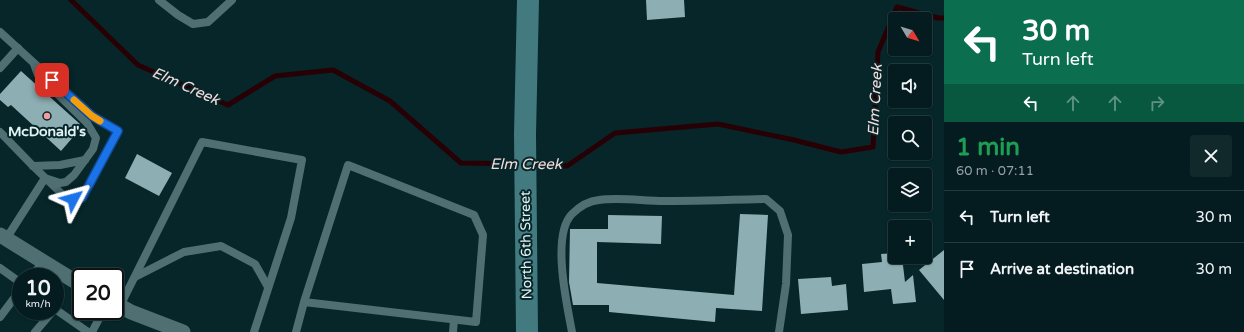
<!DOCTYPE html>
<meta charset="utf-8">
<style>
:root{--surface:#041c1f;--page:#12292c;--text:#f1f3f6;--muted:#97a1a4;--line:#253a3d}
body{margin:0;font-family:"Varela Round",sans-serif;background:var(--page);color:var(--text);height:100vh;display:flex;flex-direction:column;font-size:15px;white-space:nowrap}
*{box-sizing:border-box;margin:0}
p{font-size:13px;color:var(--muted)}
.icon{flex:none;width:22px;height:22px;fill:none;stroke:currentColor;stroke-width:2;stroke-linecap:round;stroke-linejoin:round}
.map{position:relative;flex:1;overflow:hidden}
.sheet{display:flex;flex-direction:column;background:var(--surface);width:300px}
.sheet>*{flex:none}
.banner{background:#0b6e4f;color:#fff;overflow:hidden}
.needle{width:26px;rotate:128deg}
.controls{position:absolute;left:888px;top:12px;display:grid;gap:8px}
.controls a{display:grid;place-items:center;width:44px;height:44px;border-radius:4px;background:var(--surface);box-shadow:0 1px 3px #0004,0 0 0 1px var(--line);font-size:20px}
.speed{position:absolute;left:12px;top:268px;display:flex;gap:8px;font-size:20px;font-weight:700;text-align:center}
.speed>*{display:grid;place-content:center;width:52px;height:52px;border-radius:50%;background:var(--surface);box-shadow:0 1px 3px #0004,0 0 0 1px var(--line);line-height:1}
.speed small{font-size:10px;font-weight:400}
.speed .limit{border:2px solid #111;border-radius:6px;background:#fff;color:#111}
.pin{position:absolute;display:grid;place-items:center;width:34px;height:34px;color:#fff;margin:-17px;border-radius:8px;box-shadow:0 2px 6px #0006}
.me{position:absolute;width:44px;margin:-22px;rotate:51deg;stroke-linejoin:round;filter:drop-shadow(0 0 3px #0008)}
.turn{display:flex;align-items:center;gap:14px;height:84px;padding:0 12px;font-size:18px}
.turn .icon{width:52px;height:52px;stroke-width:2.5}
.turn b{display:block;font-size:28px;line-height:34px}
.lanes{display:flex;align-items:center;height:38px;padding:0 12px;background:#0003;justify-content:center;gap:20px;direction:ltr}
.lanes .off{opacity:.35}
.round{display:grid;place-items:center;flex:none;width:42px;height:42px;border-radius:4px;background:var(--page)}
.summary{display:flex;align-items:center;justify-content:space-between;height:68px;padding:0 12px}
h1{font-size:24px;font-weight:800;line-height:30px;color:#1e9e55}
ul{padding:0;list-style:none}
li{display:flex;align-items:center;gap:12px;height:52px;padding:0 12px;border-top:1px solid var(--line)}
li div{flex:1}
li b{display:block;font-size:15px}
li em{font-style:normal}
main{display:flex;flex:1;min-height:0}
.map>svg:first-child{display:block}
.lines{fill:none;stroke-linecap:round;stroke-linejoin:round}
.stream{stroke:#270005;stroke-width:5}
.building{fill:#8daeb2}
.lane{stroke:#4f6f72;stroke-width:8}
.street{stroke:#4f6f72;stroke-width:15}
.secondary{stroke:#427a7f;stroke-width:22}
.route-casing{stroke:#114b97;stroke-width:10}
.route{stroke:#1a73e8;stroke-width:7}
.slow{stroke:#f59e0b;stroke-width:7}
.poi-dot{fill:#f49aa0;stroke:#062629;stroke-width:1.5}
.labels{text-anchor:middle;dominant-baseline:central;stroke-width:4;stroke-linejoin:round;paint-order:stroke}
.poi-label{font-size:14px;font-weight:bold;fill:#e1f3f4;stroke:#062629}
.street-label{font-size:14px;fill:#e1f3f4;stroke:#062629}
.water-label{font-size:15px;font-style:italic;fill:#f6dbdc;stroke:#062629}
</style>
<main>
<div class="map">
<svg width="944" height="332" viewBox="0 0 944 332">
<rect width="100%" height="100%" fill="#062629"/>
<g class="lines">
<g class="stream">
<polyline points="71,0 138,65 228,105 275,76 333,70 390,101 461,163 520,164"/>
<polyline points="530,165 567,166 615,133 718,124 794,140 841,152 873,147 878,52 897,7 938,18 944,18"/>
</g>
</g>
<g class="building">
<polygon points="646,0 684,0 685,17 647,20"/>
<polygon points="21,71 80,124 71,134 74,136 61,151 11,105 8,107 0,100 0,94"/>
<polygon points="137,154 172,173 159,196 125,178"/>
<polygon points="740,214 768,215 762,311 716,308 715,322 609,312 609,305 573,305 569,282 570,229 608,229 608,215 662,216 661,244 597,242 597,283 734,295"/>
<polygon points="944,250 944,300 919,270"/>
<polygon points="895,253 895,257 902,257 905,282 913,275 916,302 893,304 891,289 864,292 862,264 882,262 881,254"/>
<polygon points="831,277 832,286 846,284 848,310 801,314 798,279"/>
</g>
<g class="lines">
<g class="lane">
<polyline points="159,0 178,15 193,24 208,22 232,0"/>
<polyline points="0,32 92,116 118,131 82,198 73,199 65,197 33,166 0,132"/>
<polyline points="34,64 38,75 87,123 96,138 93,149 74,175 66,182 60,183 48,179"/>
<polyline points="0,68 18,48"/>
<polyline points="33,166 60,165 85,160"/>
<polyline points="6,239 45,178"/>
<polyline points="0,268 21,283"/>
<polyline points="31,277 43,262"/>
<polyline points="135,277 184,252 221,246 255,264 268,287"/>
<polyline points="120,306 202,142 302,160 291,218 254,332"/>
<polyline points="55,309 88,332"/>
<polyline points="0,317 21,289"/>
<polyline points="35,332 53,311"/>
<polyline points="92,332 103,311"/>
<polyline points="296,332 304,302 348,165 474,215 483,235 476,322 304,302"/>
<polyline points="453,332 454,320"/>
<path d="M572,332C567,305 551,235 572,214C579,207 589,201 599,200C620,197 643,201 665,201C699,201 732,200 766,199L780,211L788,235L786,284L779,332"/>
</g>
<g class="street">
<polyline points="0,235 81,285"/>
<polyline points="115,303 131,312 183,332"/>
</g>
<polyline class="secondary" points="527,332 525,134 528,0"/>
</g>
<g class="lines">
<g class="route-casing">
<polyline id="route" points="52,80 92,116 118,131 82,198 73,199"/>
</g>
<use href="#route" class="route"/>
<polyline class="slow" points="74,100 92,116 100,121"/>
</g>
<circle class="poi-dot" cx="47" cy="116" r="4"/>
<g class="labels">
<g class="poi-label">
<text x="47" y="131">McDonald's</text>
</g>
<g class="street-label">
<text transform="translate(526 245) rotate(-91)">North 6th Street</text>
</g>
<g class="water-label">
<text transform="translate(186 86) rotate(24)">Elm Creek</text>
<text transform="translate(875 100) rotate(-87)">Elm Creek</text>
<text x="526" y="164">Elm Creek</text>
</g>
</g>
</svg>
<div class="controls">
<a><svg class="needle" viewBox="-14 -14 28 28"><path d="M0-13l5 13h-10z" fill="#e53935"/><path d="M0 13l5-13h-10z" fill="#97a1a4"/></svg></a>
<a><svg class="icon" aria-label="sound" viewBox="0 0 24 24"><path d="M4 9h4l5-4v14l-5-4H4zM17 9q2 3 0 6"/></svg></a>
<a><svg class="icon" aria-label="search" viewBox="0 0 24 24"><circle cx="10" cy="10" r="6"/><path d="M15 15l6 6"/></svg></a>
<a><svg class="icon" aria-label="layers" viewBox="0 0 24 24"><path d="M12 4l9 5-9 5-9-5zM3 14l9 5 9-5"/></svg></a>
<a>+</a>
</div>
<div class="speed"><div>10<small>km/h</small></div><div class="limit">20</div></div>
<div class="pin" style="left:52px;top:80px;background:#d93025"><svg class="icon" aria-label="arrive" viewBox="0 0 24 24"><path d="M6 21V4h12l-3 4 3 4H6"/></svg></div>
<svg class="me" style="left:73px;top:199px" viewBox="-20 -20 40 40"><path d="M0-17L14 15 0 8-14 15z" fill="#1a73e8" stroke="#fff" stroke-width="4"/></svg>
</div>
<section class="sheet">
<div class="banner">
<div class="turn"><svg class="icon" aria-label="left" viewBox="0 0 24 24"><path d="M17 20v-9H6M10 6l-5 5 5 5"/></svg><div><b>30 m</b>Turn left</div></div>
<div class="lanes"><svg class="icon" aria-label="left" viewBox="0 0 24 24"><path d="M17 20v-9H6M10 6l-5 5 5 5"/></svg><svg class="icon off" aria-label="ahead" viewBox="0 0 24 24"><path d="M12 20V5M6 11l6-6 6 6"/></svg><svg class="icon off" aria-label="ahead" viewBox="0 0 24 24"><path d="M12 20V5M6 11l6-6 6 6"/></svg><svg class="icon off" aria-label="right" viewBox="0 0 24 24"><path d="M7 20v-9h11M14 6l5 5-5 5"/></svg></div>
</div>
<div class="summary"><div><h1>1 min</h1><p>60 m · 07:11</p></div><a class="round"><svg class="icon" aria-label="close" viewBox="0 0 24 24"><path d="M6 6l12 12M18 6L6 18"/></svg></a></div>
<ul>
<li><svg class="icon" aria-label="left" viewBox="0 0 24 24"><path d="M17 20v-9H6M10 6l-5 5 5 5"/></svg><div><b>Turn left</b></div><em>30 m</em></li>
<li><svg class="icon" aria-label="arrive" viewBox="0 0 24 24"><path d="M6 21V4h12l-3 4 3 4H6"/></svg><div><b>Arrive at destination</b></div><em>30 m</em></li>
</ul>
</section>
</main>
